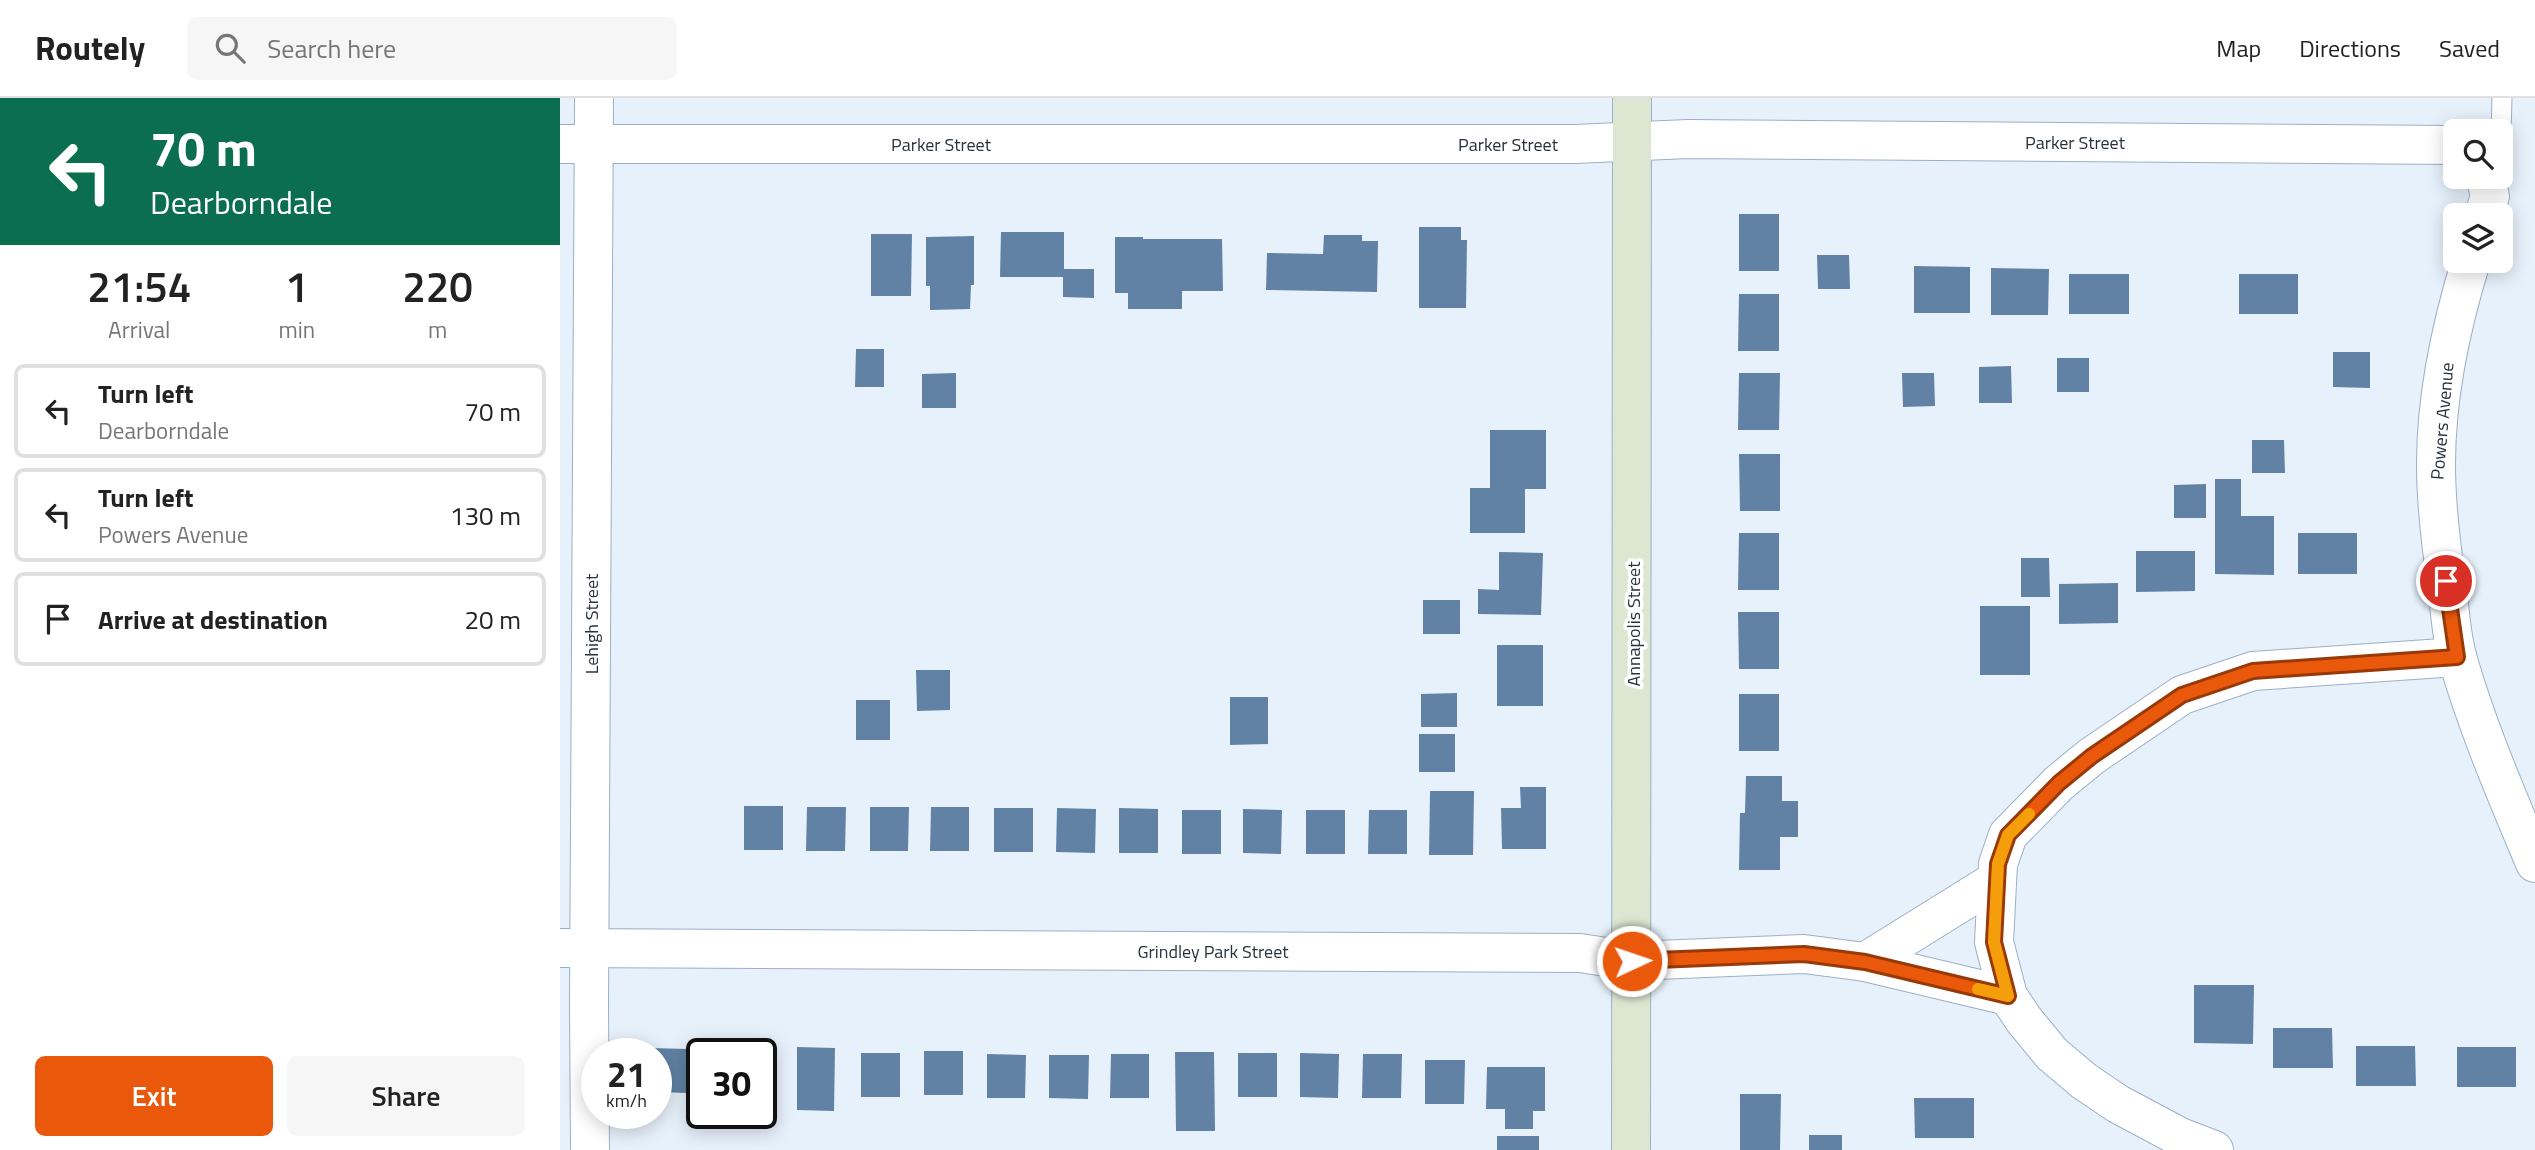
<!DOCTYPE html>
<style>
:root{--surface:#fff;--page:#f6f6f6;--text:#222;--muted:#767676;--line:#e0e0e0;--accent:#ea580c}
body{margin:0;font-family:"Titillium Web",sans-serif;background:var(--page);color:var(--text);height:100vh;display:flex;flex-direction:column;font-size:26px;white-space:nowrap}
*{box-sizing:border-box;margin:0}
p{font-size:23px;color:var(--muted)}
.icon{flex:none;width:38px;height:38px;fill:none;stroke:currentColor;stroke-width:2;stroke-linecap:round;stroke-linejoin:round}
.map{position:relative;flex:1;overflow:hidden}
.drawer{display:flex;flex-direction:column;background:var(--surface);width:560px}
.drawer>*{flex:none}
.top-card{background:#0b6e4f;color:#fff;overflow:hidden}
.fabs{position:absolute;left:1883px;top:21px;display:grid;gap:14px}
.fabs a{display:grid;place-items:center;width:70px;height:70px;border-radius:10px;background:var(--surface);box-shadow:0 4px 18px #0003;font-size:35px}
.speed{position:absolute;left:21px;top:940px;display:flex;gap:14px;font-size:35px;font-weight:700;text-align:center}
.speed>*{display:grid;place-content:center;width:91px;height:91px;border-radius:50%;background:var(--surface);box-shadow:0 4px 18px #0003;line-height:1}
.speed small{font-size:18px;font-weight:400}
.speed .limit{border:4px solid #111;border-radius:10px;background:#fff;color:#111}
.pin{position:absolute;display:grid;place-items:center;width:60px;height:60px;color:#fff;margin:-30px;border:4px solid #fff;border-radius:50%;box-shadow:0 2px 7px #0007}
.me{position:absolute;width:77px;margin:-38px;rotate:87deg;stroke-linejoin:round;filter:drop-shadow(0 0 5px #0008)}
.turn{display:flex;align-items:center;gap:24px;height:147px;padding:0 35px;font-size:32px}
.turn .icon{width:91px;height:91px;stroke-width:2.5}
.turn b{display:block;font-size:49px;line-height:60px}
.eta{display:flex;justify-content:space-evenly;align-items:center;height:119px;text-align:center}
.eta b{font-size:42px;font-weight:600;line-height:49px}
.cta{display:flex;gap:14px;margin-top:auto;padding:14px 35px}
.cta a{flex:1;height:80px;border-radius:10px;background:var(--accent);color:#fff;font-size:28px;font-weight:600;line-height:80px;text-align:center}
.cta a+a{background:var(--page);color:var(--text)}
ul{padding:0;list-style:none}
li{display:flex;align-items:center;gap:21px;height:94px;margin:0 14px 10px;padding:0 21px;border:4px solid var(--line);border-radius:10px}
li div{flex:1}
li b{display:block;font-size:26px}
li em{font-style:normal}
header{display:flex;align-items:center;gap:42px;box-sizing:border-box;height:98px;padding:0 35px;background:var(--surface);border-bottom:2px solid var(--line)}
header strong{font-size:33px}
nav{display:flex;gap:38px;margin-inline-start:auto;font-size:24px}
.search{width:490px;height:63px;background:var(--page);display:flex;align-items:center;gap:18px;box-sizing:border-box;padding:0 24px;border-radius:10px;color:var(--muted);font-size:26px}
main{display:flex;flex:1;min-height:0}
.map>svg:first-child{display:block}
.building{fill:#6182a4}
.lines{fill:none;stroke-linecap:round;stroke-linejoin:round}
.lane-casing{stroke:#99b0c7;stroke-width:21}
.street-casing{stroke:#99b0c7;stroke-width:40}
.secondary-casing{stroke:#99b0c7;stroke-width:40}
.lane{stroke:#fff;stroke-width:19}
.street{stroke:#fff;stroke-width:38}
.secondary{stroke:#dce6d1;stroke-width:38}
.route-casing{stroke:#983908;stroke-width:18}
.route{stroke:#ea580c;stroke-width:12}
.slow{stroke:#f59e0b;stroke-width:12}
.labels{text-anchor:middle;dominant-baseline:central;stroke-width:7;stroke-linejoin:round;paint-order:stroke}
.street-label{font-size:18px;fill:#29323c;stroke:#fff}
</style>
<header>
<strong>Routely</strong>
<div class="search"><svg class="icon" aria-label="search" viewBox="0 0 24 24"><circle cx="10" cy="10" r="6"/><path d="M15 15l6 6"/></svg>Search here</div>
<nav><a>Map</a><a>Directions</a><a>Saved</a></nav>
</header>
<main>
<section class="drawer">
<div class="top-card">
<div class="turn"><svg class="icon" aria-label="left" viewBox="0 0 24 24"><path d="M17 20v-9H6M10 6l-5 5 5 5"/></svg><div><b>70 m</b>Dearborndale</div></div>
</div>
<div class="eta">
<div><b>21:54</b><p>Arrival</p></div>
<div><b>1</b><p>min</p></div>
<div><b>220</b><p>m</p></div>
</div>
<ul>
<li><svg class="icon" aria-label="left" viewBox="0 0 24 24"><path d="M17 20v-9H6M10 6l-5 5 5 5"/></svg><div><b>Turn left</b><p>Dearborndale</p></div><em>70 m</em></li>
<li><svg class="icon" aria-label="left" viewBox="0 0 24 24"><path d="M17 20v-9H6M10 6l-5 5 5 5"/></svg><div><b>Turn left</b><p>Powers Avenue</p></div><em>130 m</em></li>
<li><svg class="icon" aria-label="arrive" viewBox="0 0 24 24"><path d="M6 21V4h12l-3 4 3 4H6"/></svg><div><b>Arrive at destination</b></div><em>20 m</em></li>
</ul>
<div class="cta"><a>Exit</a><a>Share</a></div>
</section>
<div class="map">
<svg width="1975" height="1052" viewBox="0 0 1975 1052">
<rect width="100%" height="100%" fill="#e7f1fb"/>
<g class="building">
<rect x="1179" y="116" width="40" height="57"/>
<polygon points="859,129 901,129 901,142 907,142 906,210 859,210"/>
<polygon points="441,134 504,134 504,171 534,171 534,200 503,199 503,179 440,179"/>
<polygon points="311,136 352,136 351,198 311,198"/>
<polygon points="764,137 802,137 802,143 818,143 817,194 706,192 707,155 763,156"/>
<polygon points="414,138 414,187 411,187 410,211 370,212 370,188 366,188 366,139"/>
<polygon points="555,139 583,139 583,141 662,141 663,193 622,193 622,211 568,211 568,195 555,195"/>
<polygon points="1257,157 1289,157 1290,191 1258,191"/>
<polygon points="1354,168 1410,169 1410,215 1354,215"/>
<polygon points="1431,170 1489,171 1488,217 1431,217"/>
<rect x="1509" y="176" width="60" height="40"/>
<rect x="1679" y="176" width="59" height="40"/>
<polygon points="1179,196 1219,196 1219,253 1178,253"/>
<polygon points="296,251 324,251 324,289 295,289"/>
<polygon points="1773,254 1810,254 1810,290 1773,289"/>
<rect x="1497" y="260" width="32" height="34"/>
<polygon points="1451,268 1452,305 1419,305 1419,269"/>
<polygon points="396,275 396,310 362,310 362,276"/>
<polygon points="1179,275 1220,275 1219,332 1178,332"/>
<polygon points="1342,275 1374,275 1375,308 1343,309"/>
<polygon points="930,332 986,332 986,391 965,391 965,435 910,435 910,390 930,390"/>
<polygon points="1692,342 1724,342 1725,375 1692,375"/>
<polygon points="1179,356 1220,356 1220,413 1180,413"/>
<polygon points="1655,381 1681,381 1681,418 1714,418 1714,477 1655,476"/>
<polygon points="1646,386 1646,420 1614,420 1614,387"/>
<polygon points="1179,435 1219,435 1219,492 1178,492"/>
<rect x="1738" y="435" width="59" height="41"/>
<polygon points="1576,453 1635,453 1635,493 1576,494"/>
<polygon points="939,454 983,455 981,517 918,516 918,491 939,492"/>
<polygon points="1461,460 1489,460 1490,499 1461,499"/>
<polygon points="1558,485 1558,525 1499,526 1499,486"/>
<rect x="863" y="502" width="37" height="34"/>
<rect x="1420" y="508" width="50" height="69"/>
<polygon points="1178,514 1219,514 1219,571 1179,571"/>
<rect x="937" y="547" width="46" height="61"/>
<polygon points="356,572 390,572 390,612 357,613"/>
<polygon points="897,595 897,629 861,629 861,596"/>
<rect x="1179" y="596" width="40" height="57"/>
<polygon points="670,599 708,599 708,646 670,647"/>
<rect x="296" y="602" width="34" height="40"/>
<rect x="859" y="636" width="36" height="38"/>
<polygon points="1186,678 1222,678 1222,703 1238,703 1238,739 1220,739 1220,772 1179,772 1180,715 1185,715"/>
<polygon points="960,689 986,689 986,751 942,751 941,710 961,710"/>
<polygon points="870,693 914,693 913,757 869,757"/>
<rect x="184" y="708" width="39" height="44"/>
<polygon points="247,709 286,709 285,753 246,753"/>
<polygon points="310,709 349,709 348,753 310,753"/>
<polygon points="371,709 409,709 409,753 370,753"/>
<rect x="434" y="710" width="39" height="44"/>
<polygon points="497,710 536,711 535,755 496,754"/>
<polygon points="559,710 598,711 598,755 559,755"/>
<polygon points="683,711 722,712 721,756 683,755"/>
<rect x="622" y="712" width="39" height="44"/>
<rect x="746" y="712" width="39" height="44"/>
<polygon points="809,712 847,712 847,756 808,756"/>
<polygon points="1634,887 1694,887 1693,946 1634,945"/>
<polygon points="1713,930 1772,930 1773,970 1713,970"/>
<polygon points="1796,948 1855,948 1856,988 1796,988"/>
<polygon points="237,949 275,950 274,1013 237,1012"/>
<rect x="1897" y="949" width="59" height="40"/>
<polygon points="90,950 128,951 128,995 96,994 96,956 90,956"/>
<rect x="364" y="953" width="39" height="44"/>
<rect x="201" y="954" width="16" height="44"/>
<polygon points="615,954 654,954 655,1033 616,1033"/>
<rect x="301" y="955" width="39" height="44"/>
<rect x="678" y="955" width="39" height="44"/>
<polygon points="740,955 779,956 778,1000 740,999"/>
<polygon points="427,956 466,957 465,1000 427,1000"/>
<polygon points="551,956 589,956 589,1000 550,1000"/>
<polygon points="803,956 842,956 841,1000 802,1000"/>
<polygon points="489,957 529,957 528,1001 489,1000"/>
<polygon points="865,962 905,962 904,1006 865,1006"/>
<polygon points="927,969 985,969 985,1013 973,1013 973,1031 945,1031 945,1011 926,1011"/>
<polygon points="1180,996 1221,996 1220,1052 1180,1052"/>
<polygon points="1354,1000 1414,1000 1414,1040 1355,1040"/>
<rect x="1249" y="1037" width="33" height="15"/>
<rect x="937" y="1038" width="42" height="14"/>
</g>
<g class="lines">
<g class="lane-casing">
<polyline id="lane" points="1941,36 1942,0"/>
</g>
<g class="street-casing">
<g id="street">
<polyline points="0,46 1015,46 1128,41 1895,47"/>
<polyline points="1924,117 1930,98 1925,79"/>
<path d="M1911,163C1891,228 1876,298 1876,366C1876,407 1881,448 1887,488C1890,512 1891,538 1898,562C1918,631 1947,698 1975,765"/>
<polyline points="0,850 1020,855 1072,863 1244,856 1305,864 1448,898"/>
<polyline points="1305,864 1437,782"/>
<polyline points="30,1052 29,907 34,0"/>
<polyline points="1654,1052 1620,1039 1558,1006 1524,983 1492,956 1464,922 1448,898 1434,844 1438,766 1448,737 1499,685 1532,658 1622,597 1693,573 1897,559"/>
</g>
</g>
<g class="secondary-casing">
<polyline id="secondary" points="1071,1052 1072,0"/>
</g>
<use href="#lane" class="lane"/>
<use href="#street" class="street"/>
<use href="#secondary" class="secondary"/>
</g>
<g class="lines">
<g class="route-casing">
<polyline id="route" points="1072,863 1244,856 1305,864 1448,898 1434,844 1438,766 1448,737 1499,685 1532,658 1622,597 1693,573 1897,559 1886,483"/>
</g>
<use href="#route" class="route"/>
<polyline class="slow" points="1418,891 1448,898 1434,844 1438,766 1448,737 1469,716"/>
</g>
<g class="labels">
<g class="street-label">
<text x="1515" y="44">Parker Street</text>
<text x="381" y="46">Parker Street</text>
<text x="948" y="46">Parker Street</text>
<text transform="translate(1882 323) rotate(-85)">Powers Avenue</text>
<text transform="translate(31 526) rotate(-90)">Lehigh Street</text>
<text transform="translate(1073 526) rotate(-90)">Annapolis Street</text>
<text x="653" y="853">Grindley Park Street</text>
</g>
</g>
</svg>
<div class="fabs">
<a><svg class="icon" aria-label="search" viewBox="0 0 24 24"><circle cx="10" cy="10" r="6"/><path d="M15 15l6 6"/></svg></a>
<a><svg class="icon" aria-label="layers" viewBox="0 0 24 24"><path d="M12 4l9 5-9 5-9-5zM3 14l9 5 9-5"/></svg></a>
</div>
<div class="speed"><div>21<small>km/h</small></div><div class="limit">30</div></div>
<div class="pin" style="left:1886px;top:483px;background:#d93025"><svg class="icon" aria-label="arrive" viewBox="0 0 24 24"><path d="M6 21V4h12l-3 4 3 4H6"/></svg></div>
<svg class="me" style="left:1072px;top:863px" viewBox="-20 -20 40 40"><circle r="17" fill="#ea580c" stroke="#fff" stroke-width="3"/><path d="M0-11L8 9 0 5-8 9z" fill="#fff"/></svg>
</div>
</main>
